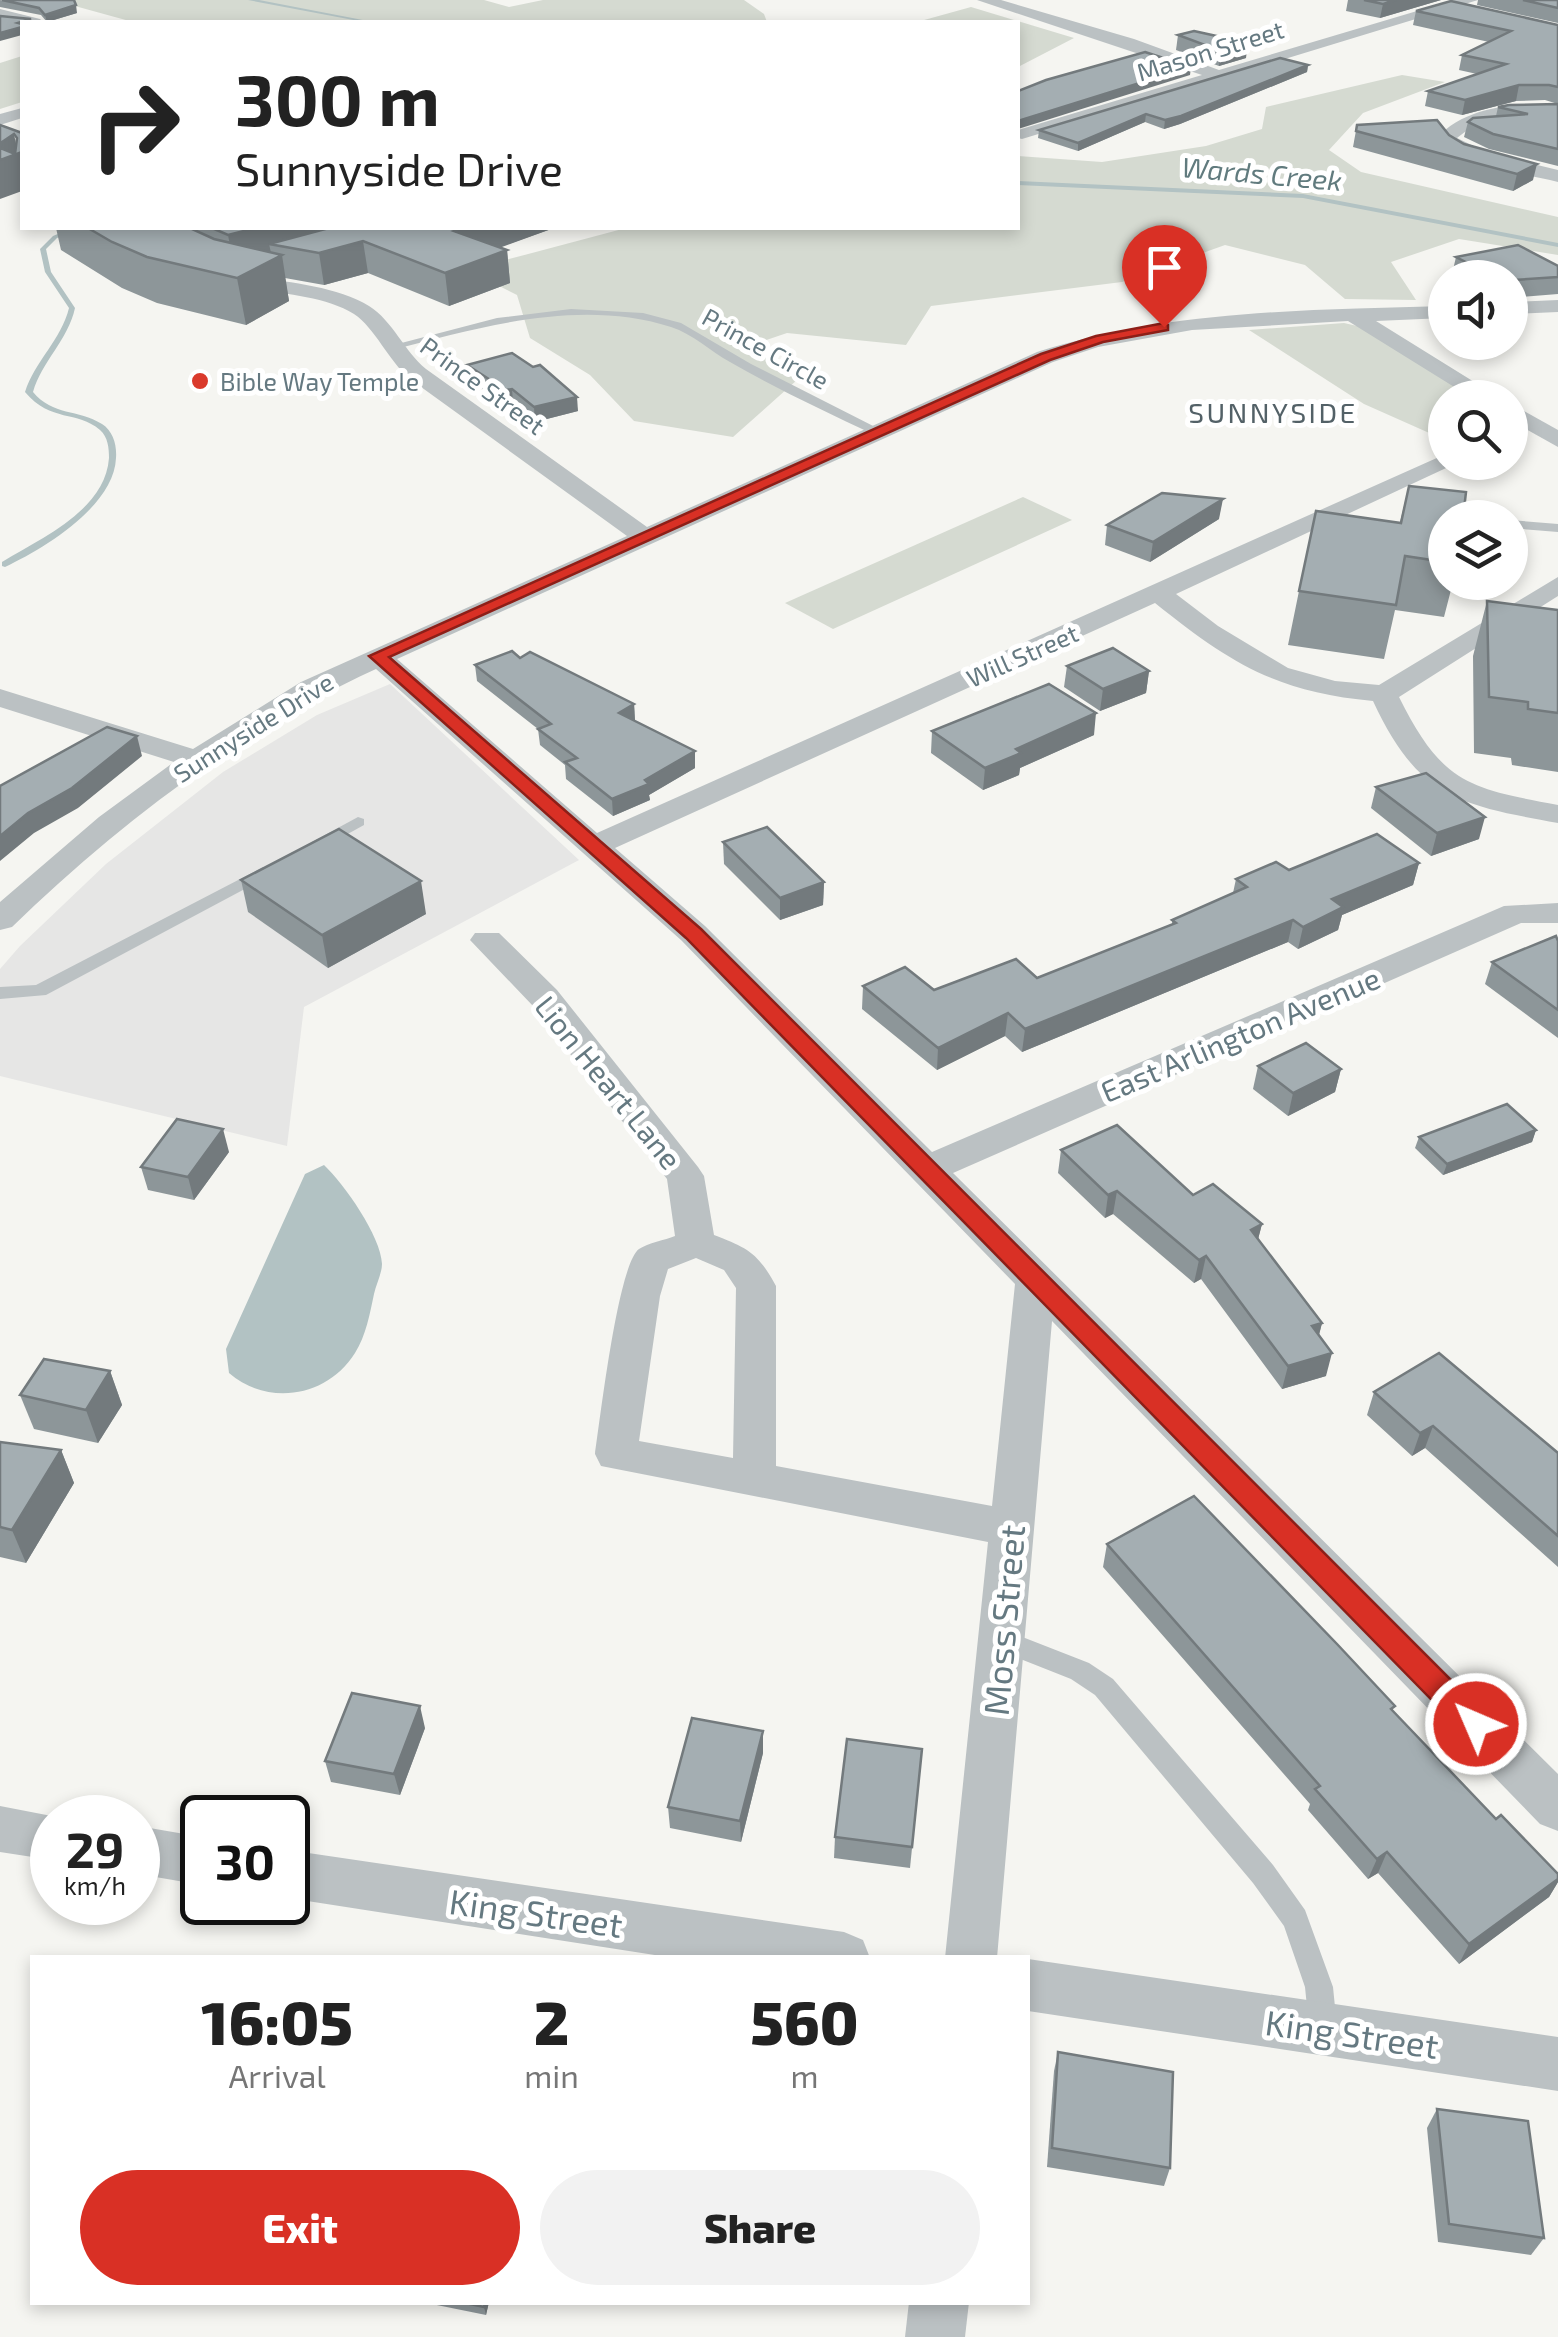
<!DOCTYPE html>
<style>
:root{--surface:#fff;--page:#f2f2f2;--text:#222;--muted:#767676;--accent:#d93025}
body{margin:0;font-family:"Exo 2",sans-serif;background:var(--page);color:var(--text);height:100vh;display:flex;flex-direction:column;font-size:38px;white-space:nowrap}
*{box-sizing:border-box;margin:0}
p{font-size:32px;color:var(--muted)}
.icon{flex:none;width:55px;height:55px;fill:none;stroke:currentColor;stroke-width:2;stroke-linecap:round;stroke-linejoin:round}
.map{position:relative;flex:1;overflow:hidden}
.panel{position:absolute;left:30px;top:1955px;width:1000px;height:350px;display:flex;flex-direction:column;background:var(--surface);border-radius:0px;box-shadow:0 5px 15px #0003}
.panel>*{flex:none}
.guide{position:absolute;left:20px;top:20px;width:1000px;height:210px;border-radius:0px;box-shadow:0 5px 15px #0003;background:#fff;color:var(--text);overflow:hidden}
.tools{position:absolute;left:1428px;top:260px;display:grid;gap:20px}
.tools a{display:grid;place-items:center;width:100px;height:100px;border-radius:50%;background:var(--surface);box-shadow:0 5px 15px #0003;font-size:50px}
.speed{position:absolute;left:30px;top:1795px;display:flex;gap:20px;font-size:50px;font-weight:700;text-align:center}
.speed>*{display:grid;place-content:center;width:130px;height:130px;border-radius:50%;background:var(--surface);box-shadow:0 5px 15px #0003;line-height:1}
.speed small{font-size:25px;font-weight:400}
.speed .limit{border:5px solid #111;border-radius:15px;background:#fff;color:#111}
.pin{position:absolute;display:grid;place-items:center;width:85px;height:85px;color:#fff;margin:-102px -42px;border-radius:50% 50% 50% 0;rotate:-45deg;box-shadow:0 0 10px #0007}
.pin .icon{rotate:45deg}
.me{position:absolute;width:110px;margin:-55px;rotate:315deg;stroke-linejoin:round;filter:drop-shadow(0 0 8px #0008)}
.turn{display:flex;align-items:center;gap:35px;height:210px;padding:0 50px;font-size:45px}
.turn .icon{width:130px;height:130px;stroke-width:2.5}
.turn b{display:block;font-size:70px;line-height:85px}
.eta{display:flex;justify-content:space-evenly;align-items:center;height:170px;text-align:center}
.eta b{font-size:60px;font-weight:800;line-height:70px}
.primary-button{display:flex;gap:20px;margin-top:auto;padding:20px 50px}
.primary-button a{flex:1;height:115px;border-radius:60px;background:var(--accent);color:#fff;font-size:40px;font-weight:800;line-height:115px;text-align:center}
.primary-button a+a{background:var(--page);color:var(--text)}
.map>svg:first-child{display:block}
.built{fill:#e6e6e5}
.green{fill:#d5dad1}
.water{fill:#b2c2c3}
.lines{fill:none;stroke-linecap:round;stroke-linejoin:round}
.stream{fill:#b2c2c3;fill-rule:evenodd}
.service{fill:#bbc1c3;fill-rule:evenodd}
.minor{fill:#bbc1c3;fill-rule:evenodd}
.wall{fill:#8d9699}
.shaded-wall{fill:#737a7d}
.building{fill:#a4aeb2;stroke:#737a7d;stroke-width:2.5;fill-rule:evenodd}
.route{fill:#d93025;stroke:#8d1f18;stroke-width:2.5}
.poi-dot{fill:#da3a2c;stroke:#fff;stroke-width:4}
.labels{text-anchor:middle;dominant-baseline:central;stroke-width:10;stroke-linejoin:round;paint-order:stroke}
.far-street-label{font-size:25px;fill:#657981;stroke:#fff}
.far-poi-label{font-size:25px;fill:#657981;stroke:#fff;text-anchor:start}
.far-water-label{font-size:28px;font-style:italic;fill:#617b7e;stroke:#fff}
.far-neighbourhood-label{font-size:28px;letter-spacing:2.5px;fill:#536167;stroke:#fff}
.street-label{font-size:30px;fill:#657981;stroke:#fff}
.near-street-label{font-size:35px;fill:#657981;stroke:#fff}
</style>
<div class="map">
<svg width="1558" height="2337" viewBox="0 0 1558 2337">
<rect width="100%" height="100%" fill="#f5f5f1"/>
<polygon class="built" points="390,684 579,860 304,1007 287,1146 0,1076 0,969 20,946 106,864 223,772 317,715"/>
<g class="green">
<polygon points="53,0 484,0 509,7 543,0 744,0 764,14 767,22 133,22"/>
<polygon points="971,7 1074,38 1018,67 1018,22 917,22"/>
<polygon points="22,56 22,102 0,109 0,63"/>
<polygon points="1402,75 1445,82 1363,113 1329,150 1361,172 1558,217 1558,255 1459,239 1391,262 1416,300 1345,299 1305,265 1225,245 1122,282 931,306 906,345 787,333 749,346 797,380 733,437 634,421 590,375 530,338 517,295 468,270 626,228 1018,228 1018,156 1102,162 1206,146 1262,129 1266,107"/>
<polygon points="1344,323 1366,328 1478,397 1445,398 1445,440 1364,404 1249,330"/>
<polygon points="1023,497 1072,520 833,629 785,603"/>
</g>
<path class="water" d="M324,1165C344,1184 381,1236 382,1264C382,1273 376,1285 374,1294C370,1313 366,1336 355,1353C327,1398 267,1406 229,1373L226,1349L305,1174Z"/>
<g class="lines">
<g class="stream">
<polygon points="248,0 259,0 373,22 364,22"/>
<polygon points="1018,181 1303,194 1558,243 1558,247 1303,198 1018,185"/>
<path d="M72,228H79L57,238L46,249L51,272L75,308C68,340 42,361 33,392C53,416 78,409 102,424C113,431 117,445 116,458C114,506 45,548 5,567L2,566V562C41,538 105,511 109,458C109,448 108,437 100,430C77,410 51,423 25,392C35,361 61,340 69,308L45,272L40,249L53,236Z"/>
</g>
<g class="service">
<path d="M571,309L643,313L681,323L751,364L885,432L875,435C826,412 777,389 730,362C710,351 693,334 671,327C579,298 482,327 392,350L386,347L497,318Z"/>
<polygon points="1510,520 1558,524 1558,532 1510,528"/>
<polygon points="358,817 364,819 364,825 326,846 314,846 312,842"/>
<polygon points="263,867 269,868 269,876 46,995 0,999 0,987 36,985"/>
<polygon points="1002,1629 1089,1663 1113,1679 1273,1865 1305,1910 1333,1987 1337,2027 1333,2037 1323,2041 1313,2037 1309,2027 1305,1987 1284,1926 1253,1883 1095,1695 1071,1679 993,1648 990,1640 993,1632"/>
</g>
<g class="minor">
<polygon points="977,0 1001,0 1134,39 1219,70 1454,0 1478,0 1022,139 1018,138 1018,130 1202,75"/>
<polygon points="0,9 40,19 43,22 22,24 0,19"/>
<path d="M1530,104L1558,107V117C1523,111 1485,115 1457,138L1488,153L1558,170V182C1520,172 1464,169 1437,138C1460,112 1497,106 1530,104Z"/>
<polygon points="22,108 22,118 0,125 0,114"/>
<path d="M239,274C278,282 334,284 369,306C393,321 404,351 426,369L647,527L1037,352C1171,310 1306,310 1445,306V318L1376,321L1500,398H1472L1348,321L1192,330L1098,347L1053,362L397,659L597,833L1439,457L1445,455V462H1459L1176,594L1218,626L1288,668L1335,681L1379,685L1558,577V596L1399,697C1442,783 1467,788 1558,805V823C1459,805 1418,798 1373,701C1276,692 1230,663 1155,603L615,848L705,926L932,1152L1504,906L1558,903V923H1521L953,1173L1558,1774V1831L1540,1824L1052,1321L997,1958H945L988,1542L601,1466L595,1454C600,1421 618,1264 639,1249C648,1243 665,1240 675,1236L667,1179L533,1006L470,940L475,933H499L557,990L698,1167L704,1176L714,1235C748,1248 758,1253 776,1286V1466L992,1506L1015,1284L681,940L376,669C240,731 118,824 12,927L0,930V902L99,817L174,762L0,707V689L193,749L301,682L627,536L410,379C388,360 375,328 354,314C321,293 269,294 232,284V276ZM696,1258L724,1270L736,1288L733,1458L639,1441L660,1296L668,1269Z"/>
<polygon points="1558,300 1558,312 1510,314 1510,302"/>
<polygon points="1510,403 1558,430 1558,447 1510,420"/>
<polygon points="0,1806 62,1818 52,1818 52,1860 0,1852"/>
<polygon points="138,1826 202,1837 202,1885 138,1874"/>
<polygon points="288,1850 844,1932 863,1940 870,1958 674,1958 288,1898"/>
<polygon points="1028,1959 1558,2037 1558,2091 1028,2011"/>
<polygon points="909,2302 969,2302 965,2337 905,2337"/>
</g>
</g>
<g class="wall">
<polygon points="0,0 77,13 47,22 41,15 0,7"/>
<polygon points="1348,0 1441,0 1380,18 1346,11"/>
<polygon points="1478,0 1558,0 1558,23 1477,5"/>
<polygon points="1416,11 1558,25 1558,104 1545,100 1516,101 1462,115 1425,106 1428,91 1477,74 1459,70 1462,55 1489,42 1413,25"/>
<polygon points="1178,35 1246,58 1219,66 1176,50"/>
<polygon points="1308,65 1307,72 1180,124 1164,129 1145,122 1078,151 1038,138 1039,130"/>
<polygon points="1558,104 1558,166 1489,149 1464,137 1468,122 1496,116 1498,107"/>
<polygon points="1357,125 1449,135 1533,180 1513,191 1353,147"/>
<polygon points="56,228 554,228 500,247 507,250 510,283 449,306 368,273 324,285 285,278 289,301 246,325 157,303 122,288 61,250"/>
<polygon points="1456,257 1558,266 1558,294 1510,298 1510,278 1458,278 1452,274"/>
<polygon points="467,365 578,411 535,422 513,403 507,405 469,380"/>
<polygon points="1409,486 1445,518 1445,582 1453,582 1444,617 1395,610 1384,659 1288,645 1299,591 1400,522"/>
<polygon points="1219,519 1150,562 1105,545 1107,525"/>
<polygon points="1487,601 1558,610 1558,772 1512,765 1511,758 1474,753 1473,656"/>
<polygon points="520,658 634,704 635,721 695,751 695,768 649,795 650,800 613,816 566,779 565,765 540,745 538,729 477,681 475,665"/>
<polygon points="1067,666 1149,671 1146,693 1100,711 1064,687"/>
<polygon points="932,731 1094,735 1020,768 1019,775 983,790 931,753"/>
<polygon points="1376,787 1479,839 1431,856 1371,808"/>
<polygon points="723,842 824,882 823,905 780,920 724,864"/>
<polygon points="1419,863 1413,885 1342,915 1338,930 1298,949 1288,942 1022,1052 1005,1036 937,1070 862,1009 863,986 934,990 1037,978 1172,924 1172,920 1233,893 1236,879 1289,870"/>
<polygon points="241,880 426,914 328,968 248,912"/>
<polygon points="1558,941 1558,1038 1485,984 1492,962"/>
<polygon points="1258,1066 1341,1069 1335,1092 1288,1116 1253,1089"/>
<polygon points="1536,1130 1532,1142 1443,1175 1415,1148 1419,1137"/>
<polygon points="1061,1150 1193,1195 1262,1224 1258,1239 1322,1323 1319,1335 1326,1376 1282,1389 1201,1279 1194,1283 1113,1214 1105,1218 1058,1173"/>
<polygon points="229,1152 194,1200 148,1190 141,1167"/>
<polygon points="110,1371 122,1405 98,1443 34,1429 20,1395"/>
<polygon points="1374,1392 1558,1453 1558,1567 1425,1448 1412,1456 1367,1415"/>
<polygon points="0,1442 61,1450 74,1483 26,1563 0,1557"/>
<polygon points="1107,1544 1393,1711 1496,1819 1558,1874 1558,1882 1549,1897 1459,1964 1378,1873 1368,1879 1308,1810 1310,1804 1103,1567"/>
<polygon points="425,1728 400,1795 331,1782 325,1761"/>
<polygon points="763,1731 763,1753 741,1842 670,1828 668,1807"/>
<polygon points="922,1749 910,1868 834,1858 835,1837"/>
<polygon points="1058,2052 1170,2168 1164,2186 1047,2167 1054,2071"/>
<polygon points="1437,2109 1544,2238 1531,2255 1438,2242 1427,2128"/>
<polygon points="422,2302 489,2302 486,2315"/>
</g>
<g class="shaded-wall">
<polygon points="1396,0 1441,0 1380,18 1383,4"/>
<polygon points="76,5 77,13 47,22 45,15"/>
<polygon points="31,19 31,22 22,22 22,35 0,41 0,33 18,23"/>
<polygon points="1248,43 1246,58 1219,66 1221,51"/>
<polygon points="1308,65 1307,72 1180,124 1164,129 1165,120"/>
<polygon points="1191,67 1190,75 1018,129 1018,121"/>
<polygon points="1519,85 1516,101 1462,115 1465,100"/>
<polygon points="1146,114 1145,122 1078,151 1078,143"/>
<polygon points="14,134 18,154 22,152 22,191 0,199 0,148 2,142"/>
<polygon points="1537,164 1533,180 1513,191 1517,174"/>
<polygon points="256,228 380,228 269,244 272,257 234,267 228,235"/>
<polygon points="463,228 554,228 458,263 454,231"/>
<polygon points="363,241 368,273 324,285 319,253"/>
<polygon points="507,250 510,283 449,306 445,273"/>
<polygon points="282,255 289,301 246,325 237,278"/>
<polygon points="512,389 513,403 507,405 506,390"/>
<polygon points="577,397 578,411 535,422 534,407"/>
<polygon points="1223,499 1219,519 1150,562 1153,542"/>
<polygon points="1149,671 1146,693 1100,711 1103,689"/>
<polygon points="634,704 635,721 619,713"/>
<polygon points="1096,713 1094,735 1020,768 1019,775 983,790 985,768 1016,749"/>
<polygon points="137,736 142,756 78,808 34,833 0,861 0,836 28,813"/>
<polygon points="695,751 695,768 649,795 650,800 613,816 612,799"/>
<polygon points="1485,817 1479,839 1431,856 1437,833"/>
<polygon points="1419,863 1413,885 1342,915 1338,930 1298,949 1303,927 1332,899"/>
<polygon points="421,881 426,914 328,968 322,935"/>
<polygon points="824,882 823,905 780,920 780,898"/>
<polygon points="1293,920 1288,942 1022,1052 1025,1029"/>
<polygon points="1008,1013 1005,1036 937,1070 938,1048"/>
<polygon points="1341,1069 1335,1092 1288,1116 1293,1093"/>
<polygon points="223,1129 229,1152 194,1200 188,1177"/>
<polygon points="1536,1130 1532,1142 1443,1175 1447,1164"/>
<polygon points="1117,1191 1113,1214 1105,1218 1108,1195"/>
<polygon points="1262,1224 1256,1247 1251,1230"/>
<polygon points="1206,1256 1201,1279 1194,1283 1199,1260"/>
<polygon points="1322,1323 1316,1346 1312,1326"/>
<polygon points="1332,1353 1326,1376 1282,1389 1288,1366"/>
<polygon points="110,1371 122,1405 98,1443 86,1410"/>
<polygon points="1433,1426 1425,1448 1412,1456 1420,1433"/>
<polygon points="61,1450 74,1483 26,1563 12,1530"/>
<polygon points="420,1706 425,1728 400,1795 394,1774"/>
<polygon points="763,1731 763,1753 741,1842 740,1821"/>
<polygon points="1387,1852 1378,1873 1368,1879 1377,1859"/>
<polygon points="1558,1879 1558,1882 1549,1897 1459,1964 1469,1944"/>
<polygon points="485,2302 489,2302 486,2315 484,2307"/>
</g>
<g class="building">
<polygon points="2,0 74,0 76,5 45,15 39,8"/>
<polygon points="1364,0 1396,0 1383,4"/>
<polygon points="1523,0 1558,0 1558,8"/>
<polygon points="1451,1 1558,25 1558,87 1549,85 1519,85 1465,100 1428,91 1506,64 1462,55 1511,31 1416,11"/>
<polygon points="0,16 31,19 18,23 22,24 22,27 0,33"/>
<polygon points="1194,31 1248,43 1221,51 1178,35"/>
<polygon points="1145,52 1191,67 1018,121 1018,91 1046,80"/>
<polygon points="1280,58 1308,65 1181,116 1165,120 1146,114 1078,143 1039,130"/>
<polygon points="1558,104 1558,149 1493,134 1468,122 1473,118 1528,114 1498,107 1509,105"/>
<polygon points="1437,120 1449,135 1464,144 1537,164 1517,174 1356,131 1357,125"/>
<path d="M0,125L22,133V152L0,160ZM14,134L17,138L15,154L0,148L2,142Z"/>
<polygon points="88,228 190,228 214,239 282,255 237,278 147,257 112,242"/>
<polygon points="212,228 256,228 228,235"/>
<polygon points="329,228 463,228 454,231 507,250 445,273 363,241 319,253 269,244"/>
<polygon points="1518,245 1558,266 1558,277 1514,280 1511,284 1510,278 1497,278 1456,257"/>
<polygon points="512,353 533,367 540,365 577,397 534,407 512,389 506,390 467,365"/>
<polygon points="1409,486 1466,492 1463,518 1445,518 1445,562 1405,556 1396,605 1299,591 1316,511 1401,523"/>
<polygon points="1162,493 1223,499 1153,542 1107,525"/>
<polygon points="1487,601 1558,610 1558,713 1528,709 1528,702 1489,697"/>
<polygon points="1113,648 1149,671 1103,689 1067,666"/>
<polygon points="512,651 520,658 530,652 634,704 619,713 695,751 645,780 649,784 612,799 565,762 577,758 538,729 551,724 475,665"/>
<polygon points="1049,684 1096,713 1016,749 1021,753 985,768 932,731"/>
<polygon points="107,727 137,736 72,788 28,813 0,836 0,786"/>
<polygon points="1426,773 1485,817 1437,833 1376,787"/>
<polygon points="767,827 824,882 780,898 723,842"/>
<polygon points="339,829 421,881 322,935 241,880"/>
<polygon points="1377,834 1419,863 1332,899 1343,907 1303,927 1293,920 1025,1029 1008,1013 938,1048 863,986 905,967 934,990 1016,959 1037,978 1176,923 1172,920 1247,887 1236,879 1276,862 1289,870"/>
<polygon points="1556,936 1558,941 1558,1010 1492,962"/>
<polygon points="1306,1043 1341,1069 1293,1093 1258,1066"/>
<polygon points="1507,1104 1536,1130 1447,1164 1419,1137"/>
<polygon points="177,1119 223,1129 188,1177 141,1167"/>
<polygon points="1117,1125 1193,1195 1213,1184 1262,1224 1251,1230 1322,1323 1312,1326 1332,1353 1288,1366 1206,1256 1199,1260 1117,1191 1108,1195 1061,1150"/>
<polygon points="1439,1353 1558,1453 1558,1536 1433,1426 1420,1433 1374,1392"/>
<polygon points="44,1359 110,1371 86,1410 20,1395"/>
<polygon points="0,1442 61,1450 12,1530 0,1527"/>
<polygon points="1194,1496 1337,1644 1395,1706 1391,1709 1496,1819 1501,1815 1558,1874 1558,1879 1469,1944 1387,1852 1377,1859 1315,1789 1320,1786 1107,1544"/>
<polygon points="352,1693 420,1706 394,1774 325,1761"/>
<polygon points="692,1718 763,1731 740,1821 668,1807"/>
<polygon points="847,1739 922,1749 912,1847 835,1837"/>
<polygon points="1058,2052 1173,2072 1170,2168 1052,2148"/>
<polygon points="1437,2109 1528,2121 1544,2238 1449,2224"/>
<polygon points="461,2302 485,2302 484,2307"/>
</g>
<polygon class="route" points="1164,323 1168,325 1168,330 1103,342 1050,360 389,657 701,929 1486,1715 1490,1724 1486,1734 1476,1738 1465,1734 686,938 369,656 1041,354 1096,336"/>
<circle class="poi-dot" cx="200" cy="381" r="10"/>
<g class="labels">
<g class="far-street-label">
<text transform="translate(1210 50) rotate(-17)">Mason Street</text>
<text transform="translate(766 348) rotate(29)">Prince Circle</text>
<text transform="translate(483 385) rotate(36)">Prince Street</text>
<text transform="translate(1022 655) rotate(-24)">Will Street</text>
<text transform="translate(253 727) rotate(-32)">Sunnyside Drive</text>
</g>
<g class="far-poi-label">
<text x="220" y="381">Bible Way Temple</text>
</g>
<g class="far-water-label">
<text transform="translate(1262 173) rotate(5)">Wards Creek</text>
</g>
<g class="far-neighbourhood-label">
<text x="1273" y="412">SUNNYSIDE</text>
</g>
<g class="street-label">
<text transform="translate(1240 1034) rotate(-23)">East Arlington Avenue</text>
<text transform="translate(609 1082) rotate(51)">Lion Heart Lane</text>
</g>
<g class="near-street-label">
<text transform="translate(1003 1620) rotate(-85)">Moss Street</text>
<text transform="translate(536 1912) rotate(8)">King Street</text>
<text transform="translate(1352 2033) rotate(8)">King Street</text>
</g>
</g>
</svg>
<div class="tools">
<a><svg class="icon" aria-label="sound" viewBox="0 0 24 24"><path d="M4 9h4l5-4v14l-5-4H4zM17 9q2 3 0 6"/></svg></a>
<a><svg class="icon" aria-label="search" viewBox="0 0 24 24"><circle cx="10" cy="10" r="6"/><path d="M15 15l6 6"/></svg></a>
<a><svg class="icon" aria-label="layers" viewBox="0 0 24 24"><path d="M12 4l9 5-9 5-9-5zM3 14l9 5 9-5"/></svg></a>
</div>
<div class="speed"><div>29<small>km/h</small></div><div class="limit">30</div></div>
<div class="pin" style="left:1164px;top:327px;background:#d93025"><svg class="icon" aria-label="arrive" viewBox="0 0 24 24"><path d="M6 21V4h12l-3 4 3 4H6"/></svg></div>
<svg class="me" style="left:1476px;top:1724px" viewBox="-20 -20 40 40"><circle r="17" fill="#d93025" stroke="#fff" stroke-width="3"/><path d="M0-11L8 9 0 5-8 9z" fill="#fff"/></svg>
<div class="guide">
<div class="turn"><svg class="icon" aria-label="right" viewBox="0 0 24 24"><path d="M7 20v-9h11M14 6l5 5-5 5"/></svg><div><b>300 m</b>Sunnyside Drive</div></div>
</div>
<section class="panel">
<div class="eta">
<div><b>16:05</b><p>Arrival</p></div>
<div><b>2</b><p>min</p></div>
<div><b>560</b><p>m</p></div>
</div>
<div class="primary-button"><a>Exit</a><a>Share</a></div>
</section>
</div>
